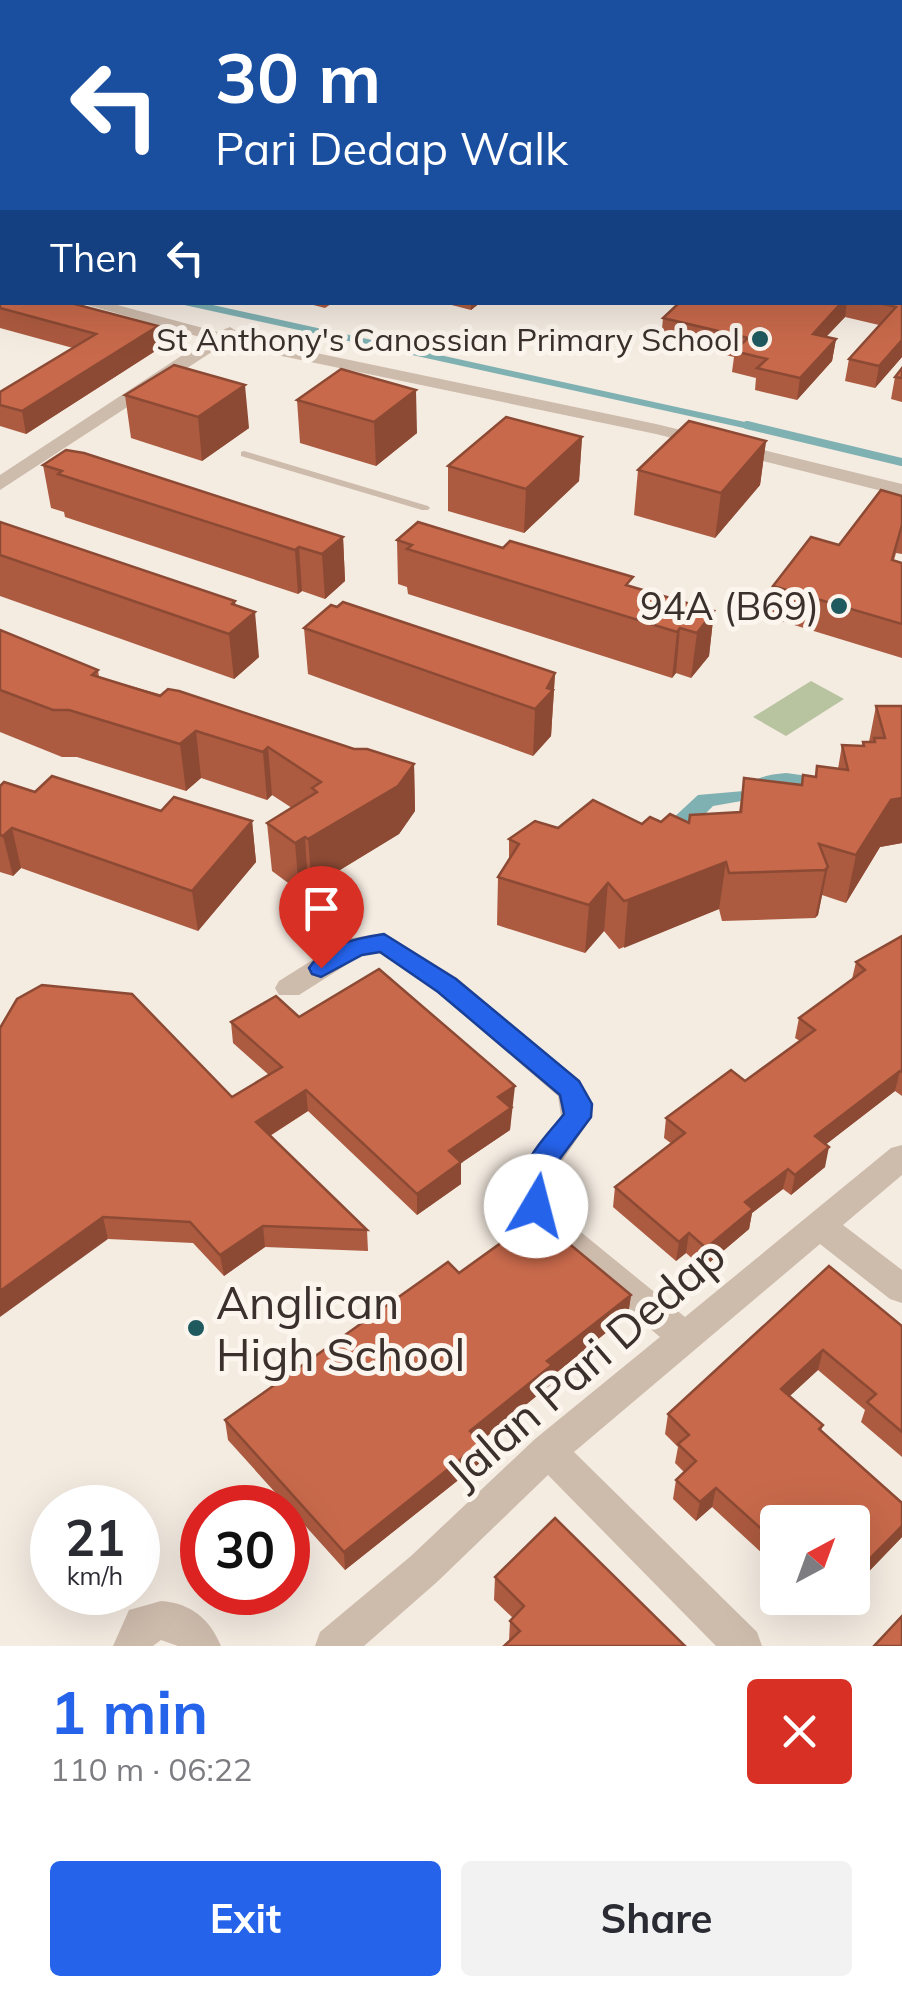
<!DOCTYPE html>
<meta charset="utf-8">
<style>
:root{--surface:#fff;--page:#f2f2f3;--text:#2b2b33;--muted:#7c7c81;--accent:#2563eb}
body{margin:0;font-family:Mulish,sans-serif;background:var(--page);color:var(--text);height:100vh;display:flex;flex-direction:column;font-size:38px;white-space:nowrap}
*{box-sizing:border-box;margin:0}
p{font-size:32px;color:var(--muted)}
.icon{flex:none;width:55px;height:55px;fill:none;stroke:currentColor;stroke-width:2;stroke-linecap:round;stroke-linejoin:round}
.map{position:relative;height:1646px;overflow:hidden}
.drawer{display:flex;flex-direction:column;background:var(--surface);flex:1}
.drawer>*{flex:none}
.hud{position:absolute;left:0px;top:0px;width:902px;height:305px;box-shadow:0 10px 40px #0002;background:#1a4fa0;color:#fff;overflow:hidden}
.needle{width:65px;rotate:41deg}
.tools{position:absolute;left:760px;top:1505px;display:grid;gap:20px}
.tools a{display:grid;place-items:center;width:110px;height:110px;border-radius:10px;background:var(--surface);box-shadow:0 10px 40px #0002;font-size:50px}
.speed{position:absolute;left:30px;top:1485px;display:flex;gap:20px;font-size:50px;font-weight:700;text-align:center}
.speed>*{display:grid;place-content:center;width:130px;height:130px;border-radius:50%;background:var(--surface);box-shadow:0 10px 40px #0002;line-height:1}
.speed small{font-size:25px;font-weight:400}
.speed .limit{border:15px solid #d22;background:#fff;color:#111}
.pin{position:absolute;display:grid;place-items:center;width:85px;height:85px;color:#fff;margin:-102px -42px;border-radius:50% 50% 50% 0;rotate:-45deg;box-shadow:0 0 10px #0007}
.pin .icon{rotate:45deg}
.me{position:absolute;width:110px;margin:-55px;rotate:8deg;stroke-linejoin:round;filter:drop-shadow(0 0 8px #0008)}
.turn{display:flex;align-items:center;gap:35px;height:210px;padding:0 50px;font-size:45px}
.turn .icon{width:130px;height:130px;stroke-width:2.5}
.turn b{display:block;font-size:70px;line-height:85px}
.then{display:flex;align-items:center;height:95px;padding:0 50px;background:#0003;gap:20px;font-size:38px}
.round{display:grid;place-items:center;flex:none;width:105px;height:105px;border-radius:10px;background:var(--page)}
.head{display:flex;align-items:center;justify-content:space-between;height:170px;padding:0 50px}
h1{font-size:60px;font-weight:700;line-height:75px;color:var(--accent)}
.action{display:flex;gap:20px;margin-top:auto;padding:20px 50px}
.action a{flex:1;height:115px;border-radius:10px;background:var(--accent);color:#fff;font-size:40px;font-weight:700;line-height:115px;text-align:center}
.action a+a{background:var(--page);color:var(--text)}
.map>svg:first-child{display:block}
.green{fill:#b8c4a0}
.water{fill:#7fb0b2}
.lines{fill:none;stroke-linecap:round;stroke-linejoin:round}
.stream-far1{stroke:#7fb0b2;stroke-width:6}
.stream{stroke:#7fb0b2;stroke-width:8}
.service{fill:#cdbbac;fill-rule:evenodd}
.minor{fill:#cdbbac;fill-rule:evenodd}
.motorway{fill:#5c4a42;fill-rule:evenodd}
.wall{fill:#ac5a40}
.shaded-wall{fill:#8c4a34}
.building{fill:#c8694b;stroke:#8c4a34;stroke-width:2.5}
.route{fill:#2563eb;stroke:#184099;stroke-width:2.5}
.poi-dot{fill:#1f5a5e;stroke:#fbf5ee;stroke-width:4}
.labels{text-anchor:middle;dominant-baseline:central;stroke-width:10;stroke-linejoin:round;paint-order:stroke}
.far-poi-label{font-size:32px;fill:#3b302b;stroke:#fbf5ee;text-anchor:end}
.poi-label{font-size:38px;fill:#3b302b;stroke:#fbf5ee;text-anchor:end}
.near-poi-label{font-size:45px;fill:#3b302b;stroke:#fbf5ee;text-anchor:start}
.near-street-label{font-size:45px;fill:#3b302b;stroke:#fbf5ee}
</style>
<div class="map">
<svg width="902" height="1646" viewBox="0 0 902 1646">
<rect width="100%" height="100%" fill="#f4ebe1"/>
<polygon class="green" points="811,681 844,699 786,736 753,717"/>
<path class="water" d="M786,773L808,776L815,788L713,806L704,815L706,827L671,820L698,795L744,791C756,776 767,775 786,773Z"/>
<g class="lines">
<polyline class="stream-far1" points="185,302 758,428"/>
<polyline class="stream" points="747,425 902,462"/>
<polygon class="service" points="244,451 428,506 430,508 428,510 422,510 241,456 241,452"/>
<g class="minor">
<polygon points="0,275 2,276 2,286 0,285"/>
<polygon points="77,302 106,302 218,332 230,327 238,332 235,336 656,424 902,484 902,496 656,434 224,344 0,490 0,475 207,339"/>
<path d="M384,933L457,978L579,1080L592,1104L591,1118L554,1173L551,1193L555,1211L685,1317L891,1148L902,1145V1175L843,1225L902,1270V1303L890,1299L820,1244L574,1452L757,1632L762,1646H716L548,1475L437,1582L364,1646H315L320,1632L411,1556L535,1439L660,1337L530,1227C506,1180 537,1153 561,1116L558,1096L437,992L379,953L362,955L299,995H279L275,988L279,981L346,939Z"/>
<path d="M161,1601C191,1603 210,1619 221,1646H178L161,1640L153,1646H113L129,1610Z"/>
</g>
<g class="motorway">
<polygon points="0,0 14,0 16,2 2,4"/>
<rect x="0" y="26" width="2" height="9"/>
<rect x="900" y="166" width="2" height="10"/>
</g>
</g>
<g class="wall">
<polygon points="74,0 503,0 504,2 80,2"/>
<polygon points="662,0 854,0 673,2"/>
<polygon points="0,285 160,348 26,434 0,426 0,392 73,348 0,328"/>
<polygon points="302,302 334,302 325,308"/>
<polygon points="440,302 481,302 471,310"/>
<polygon points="680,302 900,302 902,357 875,388 845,381 849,359 879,325 845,317 826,337 836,339 832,361 797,400 755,390 756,378 732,372 734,357 661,339 663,318"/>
<polygon points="902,368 902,402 891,399 895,377"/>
<polygon points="125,395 249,428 202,461 131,438"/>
<polygon points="297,400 417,433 376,466 300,443"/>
<polygon points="582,437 579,481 524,533 448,511 448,466"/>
<polygon points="766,441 760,485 715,538 634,515 638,470"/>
<polygon points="43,465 343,537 345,581 325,599 302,591 298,594 65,517 64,512 51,508"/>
<polygon points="902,496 902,554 896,553 894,560 902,563 902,658 768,617 773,586 839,545"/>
<polygon points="0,522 236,606 259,657 234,679 0,596"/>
<polygon points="397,540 632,587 714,611 709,656 691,678 676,673 672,678 408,594 407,587 398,584"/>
<polygon points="304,628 555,673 551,736 533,756 308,674"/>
<polygon points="0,630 98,670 99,677 354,749 414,764 415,811 399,834 312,887 308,885 299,891 272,871 267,823 292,808 272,795 267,800 201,778 186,791 77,757 62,757 0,732"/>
<polygon points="876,706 902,706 902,843 880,847 846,903 822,895 818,915 815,918 722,921 719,909 619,949 604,931 585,953 497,925 498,877 509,861 509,839 558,828 661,822 689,823 739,812 744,778 801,785 815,776 817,766 838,769 842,745 862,746 863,742 869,742"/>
<polygon points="0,786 161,811 252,821 256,862 198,931 21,868 13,876 0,872"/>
<polygon points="902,936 902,1096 895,1091 826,1144 825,1167 791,1195 783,1189 752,1213 749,1229 703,1268 686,1253 676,1261 613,1207 615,1187 672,1144 664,1138 666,1118 745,1081 800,1041 795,1038 799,1018 852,979 856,962"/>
<polygon points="299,1017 514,1107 511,1109 510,1130 461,1163 461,1184 417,1215 308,1111 270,1136 367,1230 368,1251 265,1247 224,1276 193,1243 108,1239 0,1028 232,1097 269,1075 233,1043 231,1022"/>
<polygon points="829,1266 902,1326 902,1457 861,1422 865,1410 818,1370 789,1396 823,1425 821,1431 902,1503 902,1537 852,1589 778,1522 778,1568 712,1507 696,1521 673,1499 676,1480 684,1472 675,1463 678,1447 665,1434 668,1414"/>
<polygon points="459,1273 631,1295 628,1315 551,1377 550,1385 480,1442 481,1462 345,1570 228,1440 225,1420"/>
<polygon points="495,1577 685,1646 509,1641 510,1621 513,1618 494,1600"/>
<polygon points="825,1598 844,1598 835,1607"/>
</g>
<g class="shaded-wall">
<polygon points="318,0 369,0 370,2 308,2"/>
<polygon points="787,0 854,0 833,2 787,2"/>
<polygon points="900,65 902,65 902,85 900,86"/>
<polygon points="2,140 2,177 0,179 0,141"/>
<polygon points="471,302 481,302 471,310"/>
<polygon points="842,302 847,302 845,317 809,355 813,334"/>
<polygon points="158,326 160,348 26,434 22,411"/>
<polygon points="836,339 832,361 797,400 800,378"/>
<polygon points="902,340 902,357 875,388 879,366"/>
<polygon points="245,385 249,428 202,461 198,417"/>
<polygon points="416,390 417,433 376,466 374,422"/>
<polygon points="582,437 579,481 524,533 526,489"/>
<polygon points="766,441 760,485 715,538 721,493"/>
<polygon points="343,537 345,581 325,599 322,554"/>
<polygon points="299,547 302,591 298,594 295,550"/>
<polygon points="235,601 238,627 255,612 259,657 234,679 229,634 232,604"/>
<polygon points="714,611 709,656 691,678 697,633"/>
<polygon points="680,628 676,673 672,678 677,632"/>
<polygon points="555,673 551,736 533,756 535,709"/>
<polygon points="196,731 201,778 186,791 180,744"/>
<polygon points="268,747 272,795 267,800 263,752"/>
<polygon points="414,764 415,811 399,834 312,887 308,839"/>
<polygon points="902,798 902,843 880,847 846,903 856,855 891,800"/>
<polygon points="252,821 256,862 198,931 192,891"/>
<polygon points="12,828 21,868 13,876 3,836"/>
<polygon points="305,837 308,885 299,891 295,843"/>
<polygon points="726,862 719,909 624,948 628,900"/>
<polygon points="828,867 818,915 815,918 825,870"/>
<polygon points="608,883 604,931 585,953 589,905"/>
<polygon points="900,1071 895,1091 811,1156 815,1136"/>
<polygon points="515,1086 510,1130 461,1163 461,1184 417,1215 417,1194 449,1151 498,1097"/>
<polygon points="306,1090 308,1111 258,1143 256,1122"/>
<polygon points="829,1147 825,1167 791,1195 795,1175"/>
<polygon points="788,1169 783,1189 752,1213 749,1229 703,1268 706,1248 745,1202"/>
<polygon points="103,1217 108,1239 0,1317 0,1291"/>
<polygon points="263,1226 265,1247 224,1276 220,1255"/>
<polygon points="689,1233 686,1253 676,1261 679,1242"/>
<polygon points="631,1295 628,1315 551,1377 550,1385 470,1450 470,1431 547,1361"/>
<polygon points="823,1350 818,1370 776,1409 781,1389"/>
<polygon points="481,1443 481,1462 345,1570 344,1552"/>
<polygon points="716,1488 712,1507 696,1521 700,1502"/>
<polygon points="902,1526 902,1537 852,1589 852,1577"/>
</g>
<g class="building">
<polygon points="134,0 318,0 308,2 141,2"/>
<polygon points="373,0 503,0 504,2 374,2"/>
<polygon points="727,0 789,0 813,2 684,2"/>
<polygon points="900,9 902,10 902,65 900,65"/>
<polygon points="0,124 2,125 2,140 0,141"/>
<polygon points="900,247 902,248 902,340 879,366 849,359 896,307 875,302 900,302"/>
<polygon points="0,285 2,285 2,302 67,302 158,326 22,411 0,405 0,392 96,334 0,308"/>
<polygon points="680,302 842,302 813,334 836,339 800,378 757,368 767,359 734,351 748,338 663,318"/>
<polygon points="174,365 245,385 198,417 125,395"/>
<polygon points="902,368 902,378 895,377"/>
<polygon points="341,369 416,390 374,422 297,400"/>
<polygon points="506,417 582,437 526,489 448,466"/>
<polygon points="689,421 766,441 721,493 638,470"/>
<polygon points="66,450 84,453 343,537 322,554 299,547 295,550 58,474 62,471 43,465"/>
<polygon points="881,490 902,496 902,525 892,560 902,563 902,624 773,586 811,537 839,545"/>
<polygon points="0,522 235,601 232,604 255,612 229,634 0,555"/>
<polygon points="418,522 503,548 510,541 633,577 626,585 714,611 697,633 680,628 677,632 407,549 412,545 397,540"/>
<polygon points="343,602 555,673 547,688 553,690 535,709 304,628 331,605 337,607"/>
<polygon points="0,630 98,670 92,675 160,696 168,689 179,691 354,749 367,749 414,764 398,786 308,839 305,837 295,843 267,823 317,792 312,788 321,782 268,747 263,752 196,731 180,744 69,710 53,710 0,690"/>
<polygon points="876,706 902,706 902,798 891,800 856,855 819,844 828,867 825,870 729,873 726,862 628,900 624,901 608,883 589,905 498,877 519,844 509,839 535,821 558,828 593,800 642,824 650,817 661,822 670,814 689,823 690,815 741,812 744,778 802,785 803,775 816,777 817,766 848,770 842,745 864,746 863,742 875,742 874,738 885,738"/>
<polygon points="52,776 161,811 174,797 252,821 192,891 12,828 3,836 0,835 0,786 4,782 35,792"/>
<polygon points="902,936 902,1072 900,1071 815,1136 829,1147 795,1175 788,1169 745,1202 753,1209 706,1248 689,1233 679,1242 615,1187 685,1133 666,1118 731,1070 745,1081 815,1030 799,1018 865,970 856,962"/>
<polygon points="379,969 515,1086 498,1097 511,1108 449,1151 461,1162 417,1194 306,1090 256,1122 367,1230 263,1226 220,1255 190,1222 103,1217 0,1291 0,1028 17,999 42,985 132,994 232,1097 282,1067 231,1022 276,996 299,1017"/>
<polygon points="537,1217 631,1295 547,1361 552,1365 470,1431 481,1443 344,1552 225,1420 448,1262 459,1273"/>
<polygon points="829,1266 902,1326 902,1432 867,1402 876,1394 823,1350 781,1389 823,1425 819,1429 902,1503 902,1526 852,1577 852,1522 778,1522 778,1544 716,1488 700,1502 676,1480 696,1461 678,1444 689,1435 668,1414"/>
<polygon points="555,1518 685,1646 504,1646 520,1631 510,1621 524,1606 495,1577"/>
<polygon points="902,1616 902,1646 874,1646"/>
</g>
<path class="route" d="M384,934L456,979L579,1081L592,1104L591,1117L550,1172L551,1206L547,1215L536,1218L526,1215C506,1174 541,1143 564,1114L560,1095L438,992L380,952L362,955L321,977L312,974L309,968C325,944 358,938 384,934Z"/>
<g class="poi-dot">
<circle cx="760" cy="339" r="10"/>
<circle cx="839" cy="606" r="10"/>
<circle cx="196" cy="1328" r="10"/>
</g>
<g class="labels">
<g class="far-poi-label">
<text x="740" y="339">St Anthony's Canossian Primary School</text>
</g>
<g class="poi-label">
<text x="819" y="606">94A (B69)</text>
</g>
<g class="near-poi-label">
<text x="216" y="1302">Anglican<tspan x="216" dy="52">High School</tspan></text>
</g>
<g class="near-street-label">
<text transform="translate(585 1363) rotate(-41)">Jalan Pari Dedap</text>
</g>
</g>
</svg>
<div class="tools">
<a><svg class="needle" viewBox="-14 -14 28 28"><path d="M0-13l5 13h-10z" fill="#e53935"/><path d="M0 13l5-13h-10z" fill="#7c7c81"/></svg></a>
</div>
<div class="speed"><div>21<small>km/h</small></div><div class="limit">30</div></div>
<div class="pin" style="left:321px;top:968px;background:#d93025"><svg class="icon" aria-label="arrive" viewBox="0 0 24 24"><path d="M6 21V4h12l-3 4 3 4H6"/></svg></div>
<svg class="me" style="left:536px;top:1206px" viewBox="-20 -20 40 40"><circle r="19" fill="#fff"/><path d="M0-13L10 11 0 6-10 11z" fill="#2563eb"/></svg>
<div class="hud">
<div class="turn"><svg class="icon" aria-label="left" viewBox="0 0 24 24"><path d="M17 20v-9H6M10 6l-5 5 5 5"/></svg><div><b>30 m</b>Pari Dedap Walk</div></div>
<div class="then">Then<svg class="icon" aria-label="left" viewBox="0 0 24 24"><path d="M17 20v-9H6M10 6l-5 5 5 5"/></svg></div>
</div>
</div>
<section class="drawer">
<div class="head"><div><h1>1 min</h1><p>110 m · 06:22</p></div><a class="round" style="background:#d93025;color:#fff"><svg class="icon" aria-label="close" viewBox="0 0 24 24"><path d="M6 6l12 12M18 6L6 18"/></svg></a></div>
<div class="action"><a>Exit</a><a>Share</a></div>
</section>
